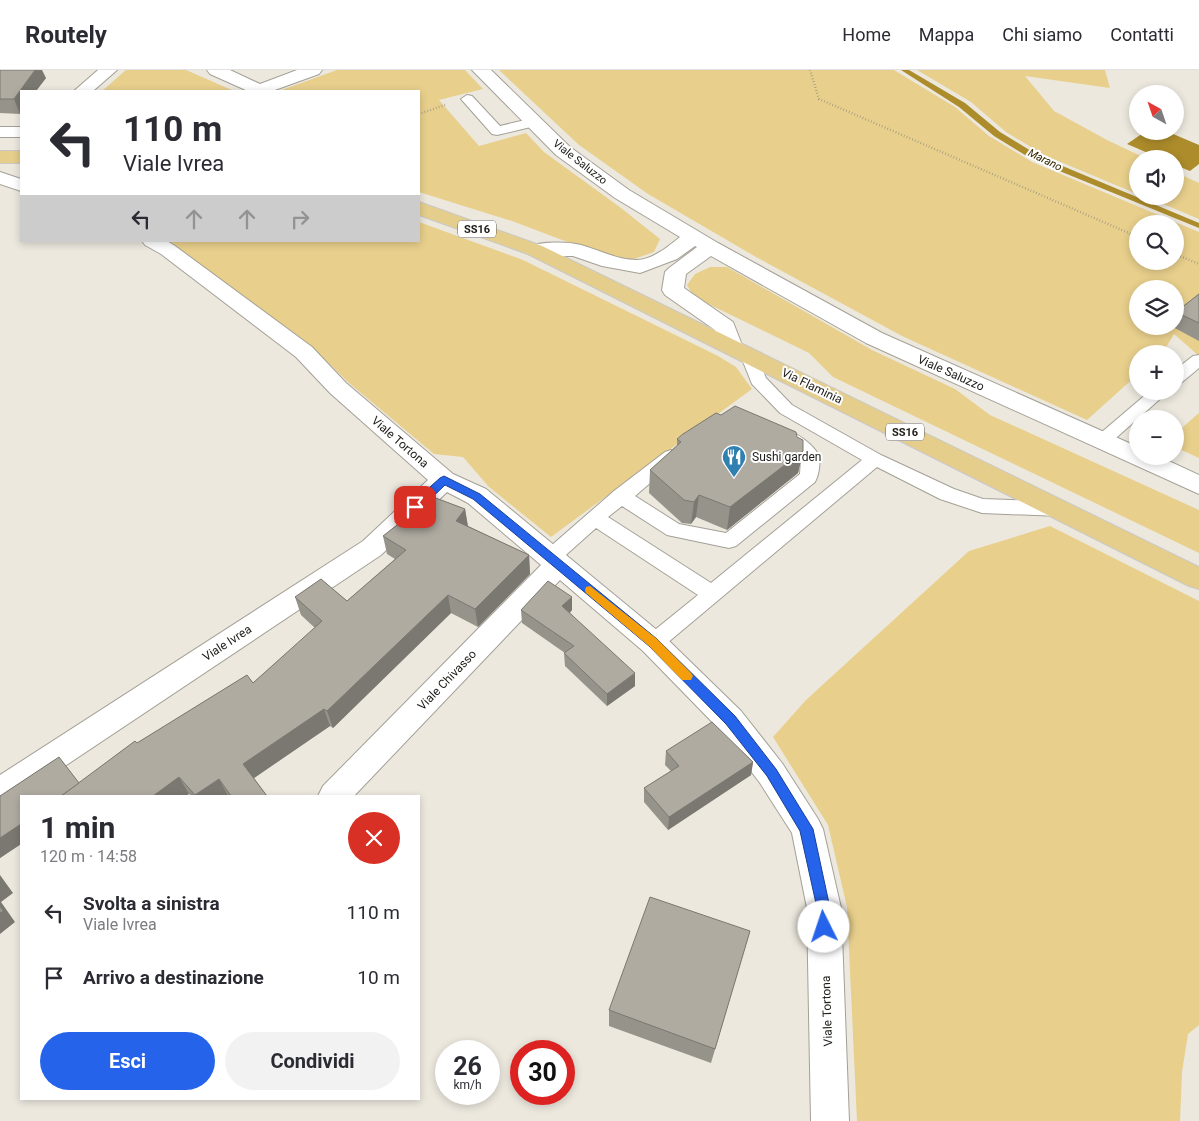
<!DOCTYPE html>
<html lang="it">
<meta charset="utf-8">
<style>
:root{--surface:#fff;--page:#f2f2f3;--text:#2b2b33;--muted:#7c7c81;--line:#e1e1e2;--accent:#2563eb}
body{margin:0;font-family:Roboto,sans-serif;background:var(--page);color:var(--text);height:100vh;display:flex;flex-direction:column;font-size:19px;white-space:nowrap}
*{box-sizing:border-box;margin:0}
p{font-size:16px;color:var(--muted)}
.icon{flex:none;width:28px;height:28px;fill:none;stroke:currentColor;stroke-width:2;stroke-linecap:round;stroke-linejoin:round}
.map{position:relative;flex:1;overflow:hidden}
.side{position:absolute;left:20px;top:725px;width:400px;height:305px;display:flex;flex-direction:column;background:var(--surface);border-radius:0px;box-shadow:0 2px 8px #0003}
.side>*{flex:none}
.banner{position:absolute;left:20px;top:20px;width:400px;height:152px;border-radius:0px;box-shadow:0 2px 8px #0003;background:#fff;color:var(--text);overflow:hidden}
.needle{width:32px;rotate:320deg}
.fabs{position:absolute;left:1129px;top:15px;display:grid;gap:10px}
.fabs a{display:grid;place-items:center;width:55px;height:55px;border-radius:50%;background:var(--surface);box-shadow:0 2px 8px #0003;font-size:25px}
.speed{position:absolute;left:435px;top:970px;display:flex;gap:10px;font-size:25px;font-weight:700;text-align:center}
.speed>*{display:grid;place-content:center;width:65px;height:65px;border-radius:50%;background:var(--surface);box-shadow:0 2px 8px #0003;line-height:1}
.speed small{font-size:12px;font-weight:400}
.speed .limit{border:8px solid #d22;background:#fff;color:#111}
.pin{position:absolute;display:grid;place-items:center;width:42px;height:42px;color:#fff;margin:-21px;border-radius:10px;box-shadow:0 2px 8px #0006}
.me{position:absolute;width:55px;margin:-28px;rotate:356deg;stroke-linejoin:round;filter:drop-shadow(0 0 4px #0008)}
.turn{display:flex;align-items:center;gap:18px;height:105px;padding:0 20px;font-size:22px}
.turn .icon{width:65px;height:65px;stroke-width:2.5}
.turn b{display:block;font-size:35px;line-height:42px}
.lanes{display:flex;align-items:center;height:48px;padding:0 20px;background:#0003;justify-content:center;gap:25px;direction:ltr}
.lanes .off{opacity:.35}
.round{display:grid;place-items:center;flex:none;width:52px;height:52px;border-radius:26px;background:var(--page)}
.headline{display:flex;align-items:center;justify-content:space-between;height:85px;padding:0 20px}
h1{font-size:30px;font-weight:700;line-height:38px}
.cta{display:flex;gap:10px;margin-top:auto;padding:10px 20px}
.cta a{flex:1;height:58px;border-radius:30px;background:var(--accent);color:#fff;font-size:20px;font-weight:700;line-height:58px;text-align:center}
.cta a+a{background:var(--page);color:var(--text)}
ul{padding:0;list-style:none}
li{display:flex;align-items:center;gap:15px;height:65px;padding:0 20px}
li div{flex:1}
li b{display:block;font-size:19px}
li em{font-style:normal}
header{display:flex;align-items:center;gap:30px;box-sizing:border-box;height:70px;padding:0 25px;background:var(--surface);border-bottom:1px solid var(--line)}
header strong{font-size:24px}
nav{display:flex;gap:28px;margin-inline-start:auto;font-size:18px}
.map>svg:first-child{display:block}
.green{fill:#e8cf8c;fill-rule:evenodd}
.water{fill:#ad8c2b}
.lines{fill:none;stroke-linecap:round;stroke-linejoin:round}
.stream{fill:#ad8c2b;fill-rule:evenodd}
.lane-casing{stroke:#a4a097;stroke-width:2}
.street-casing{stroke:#a4a097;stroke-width:2}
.primary-casing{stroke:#c9c8c7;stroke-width:2}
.path{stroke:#828079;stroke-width:2.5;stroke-dasharray:0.5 2.5;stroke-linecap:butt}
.lane{fill:#fff;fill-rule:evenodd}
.street{fill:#fff;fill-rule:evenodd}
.primary{fill:#e5ce8c;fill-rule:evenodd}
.wall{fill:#96938a}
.shaded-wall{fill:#7a7871}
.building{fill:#afaba1;stroke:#7a7871}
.route{fill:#2563eb;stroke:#184099}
.slow{fill:#f59e0b}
.labels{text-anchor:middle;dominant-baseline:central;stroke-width:4;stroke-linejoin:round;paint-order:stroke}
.far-water-label{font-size:11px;font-style:italic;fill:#352800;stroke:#fff}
.far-street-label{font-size:11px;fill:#1c1b17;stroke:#fff}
.shield{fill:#fff;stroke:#605f5d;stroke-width:1}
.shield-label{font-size:11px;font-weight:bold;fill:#1c1b17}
.street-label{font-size:12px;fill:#1c1b17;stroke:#fff}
.poi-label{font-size:12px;fill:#1c1b17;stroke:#fff;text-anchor:start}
</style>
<header>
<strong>Routely</strong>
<nav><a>Home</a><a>Mappa</a><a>Chi siamo</a><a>Contatti</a></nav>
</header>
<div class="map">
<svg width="1199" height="1051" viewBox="0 0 1199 1051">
<rect width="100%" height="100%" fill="#ece8de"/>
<g class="green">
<polygon points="126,0 186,0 234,21 102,21"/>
<polygon points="337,0 465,0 483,19 439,30 479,76 526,63 544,82 621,138 660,169 654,182 634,189 607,187 512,151 419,122 419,21 279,21"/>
<path d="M499,0H894L955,37L989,66L1032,92L1199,162V286L1174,264L1162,284H1138L1137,305L1087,350L902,266L756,187L648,124L579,75ZM1138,154H1175V191H1138ZM1138,219H1175V256H1138Z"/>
<polygon points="917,0 1105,0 1110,18 1025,6 1054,41 1107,70 1147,89 1138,89 1137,124 1044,85 1006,62 971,32"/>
<polygon points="1175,102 1199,113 1199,149 1144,126 1175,126"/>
<polygon points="419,152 523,190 718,286 736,297 752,319 551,467 489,417 463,387 434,384 349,313 313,278 169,171 419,171"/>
<polygon points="710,197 727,197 872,280 955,319 990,345 1199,440 1199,483 833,307 809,283 694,227 687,215 695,204"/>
<polygon points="1199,343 1199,388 1175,377 1175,364"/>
<polygon points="1050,456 1199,531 1199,955 1188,964 1182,1002 1180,1051 857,1051 847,837 828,755 773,667 806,630 969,481"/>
</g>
<polygon class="water" points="1146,61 1166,61 1199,75 1199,94 1190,101 1175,95 1175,89 1162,89 1127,74"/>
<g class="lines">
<polygon class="stream" points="901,0 909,0 965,33 1000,62 1041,87 1199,153 1199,158 1035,91 994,66 959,37"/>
<g class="lane-casing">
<g id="lane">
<polygon points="467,25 472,26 500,56 534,48 541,52 539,55 497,65 492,64 461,29"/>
<path d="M748,279L754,280L766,308L792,335L881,385L954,419L983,429L1060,432L1067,434L1069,439L1067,444L1060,446L982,443L940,429L877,397L660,579L653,581L646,579L643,573L646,567L698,525L596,458L558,492L551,494L544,492L541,487L544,482L614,421L665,382L671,380L677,382L680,386L677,390L635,426L679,454L726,463L800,404L801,389C792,380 778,374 772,364L775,360C789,356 811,372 818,384C821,391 819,405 815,412L736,476L729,478L667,465L622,436L608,447L711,513L862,390L780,343L752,314L740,284L742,280Z"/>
<polygon points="1199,285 1199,298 1181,313 1175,315 1175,300 1193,286"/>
<polygon points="1150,321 1169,321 1108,375 1102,377 1096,375 1093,371 1096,367"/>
</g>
</g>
<g class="street-casing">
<g id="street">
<polygon points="98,0 117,0 93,21 74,21"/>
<polygon points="207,0 230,0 260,14 297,0 322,0 319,4 272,21 248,21 210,4"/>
<path d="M472,0H491L570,77L629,120L718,173L882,263L1138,377V386H1158L1199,405V424L866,273L711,186L686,204L684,218L733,252L742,275L739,280L731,282L723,280L715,260L665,225L662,220L665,202L669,198L697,177L695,176L677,189L640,203L602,196L573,186H535L528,184L525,180L528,176C543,172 566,171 581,175C599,180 617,190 637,190C652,190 669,176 680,167L615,128L556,85Z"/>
<rect x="0" y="57" width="21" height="10"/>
<polygon points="0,102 21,109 21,121 0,114"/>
<polygon points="142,171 167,171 175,176 312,277 346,313 453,404 486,419 663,565 741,641 782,693 818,749 823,759 841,838 849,1051 811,1051 807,838 792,763 760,713 719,659 643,581 560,510 354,726 318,726 323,716 541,495 468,433 447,422 381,485 11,732 0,736 0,705 363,471 428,410 330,323 296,287 161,184 145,175"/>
</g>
</g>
<g class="primary-casing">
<g id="primary">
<rect x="0" y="81" width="21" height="12"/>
<polygon points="419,132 542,176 1199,497 1199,519 1189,516 528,184 419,145"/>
</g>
</g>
<g class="path">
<polyline points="810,0 819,29 1138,167"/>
<polyline points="419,44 445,35"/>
<polyline points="1175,184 1199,194"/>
</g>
<use href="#lane" class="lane"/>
<use href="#street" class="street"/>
<use href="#primary" class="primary"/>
</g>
<g class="wall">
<polygon points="0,0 46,8 36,21 21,21 21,43 20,44 0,43"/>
<polygon points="1199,224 1199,271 1171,256 1175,256 1175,245 1176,242"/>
<polygon points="677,369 803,381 798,403 727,460 696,447 691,454 682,453 649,423 650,400 677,376"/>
<polygon points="433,427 465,439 468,456 529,485 530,504 478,557 451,543 333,658 330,656 254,708 267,726 191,726 189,724 185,726 21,726 21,774 0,788 0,726 59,687 79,713 135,671 137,673 247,605 253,613 315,558 301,545 295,527 321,509 347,531 395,489 387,484 383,466"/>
<polygon points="572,527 572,540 570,543 635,616 607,636 565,596 564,583 565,583 522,553 521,540"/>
<polygon points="666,681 753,692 751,705 668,760 644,732 644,718 671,701 665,695"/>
<polygon points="750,861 711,993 609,956 609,940"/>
</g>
<g class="shaded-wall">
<polygon points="35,0 42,0 46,8 36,21 21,21 21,43 20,44 14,29"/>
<polygon points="803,381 798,403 727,460 730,437"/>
<polygon points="699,425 696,447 691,454 694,432"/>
<polygon points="465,439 468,458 456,451"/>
<polygon points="529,485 530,504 478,557 475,539"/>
<polygon points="448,525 451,543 333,658 327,641"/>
<polygon points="572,527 572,540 563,549 562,536"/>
<polygon points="635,603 635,616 607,636 607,624"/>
<polygon points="324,639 330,656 251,710 243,694"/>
<polygon points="753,692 751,705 668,760 669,747"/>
<polygon points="179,707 189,724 185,726 153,726"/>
<polygon points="219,709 228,726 196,726 195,725"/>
<polygon points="21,754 21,774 0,788 0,768"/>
<polygon points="0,805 13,823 1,832 15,852 0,864"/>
</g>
<g class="building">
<polygon points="0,0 35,0 14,29 0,29"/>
<polygon points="1199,224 1199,253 1176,242"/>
<polygon points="735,336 796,362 797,367 803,370 803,381 730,437 699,425 694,432 684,430 650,400 681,372 677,369 683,364 716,343 721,345"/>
<polygon points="433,427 465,439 456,451 529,485 475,539 448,525 327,641 324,639 243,694 267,726 231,726 219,709 195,725 179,707 153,726 61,726 135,671 137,673 247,605 253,613 322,551 295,527 321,509 347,531 406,480 383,466"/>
<polygon points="548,511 572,527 562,536 635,603 607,624 564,583 574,576 521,540"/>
<polygon points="712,652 753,692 669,747 644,718 679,696 666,681"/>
<polygon points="59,687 79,713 61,726 21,726 21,754 0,768 0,726"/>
<polygon points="650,827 750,861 715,979 609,940"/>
<polygon points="0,836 3,841 0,843"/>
</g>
<polygon class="route" points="444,406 480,424 657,569 735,646 776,699 813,759 830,838 831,857 829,862 824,864 819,862 817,857 817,838 800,761 767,706 726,654 649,576 473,429 445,415 419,440 411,440 410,437 411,434 440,408"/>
<polygon class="slow" points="590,516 657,569 691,603 693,606 691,610 682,610 649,576 586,523 585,520 586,517"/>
<defs>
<g id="restaurant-pin" transform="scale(1.25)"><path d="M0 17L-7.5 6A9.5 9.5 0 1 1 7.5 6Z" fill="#3080b1" stroke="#fff"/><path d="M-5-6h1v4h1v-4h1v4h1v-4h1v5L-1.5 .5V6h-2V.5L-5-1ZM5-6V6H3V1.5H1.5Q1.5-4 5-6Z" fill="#fff"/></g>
</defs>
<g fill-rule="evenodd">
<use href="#restaurant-pin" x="734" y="387"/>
</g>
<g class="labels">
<g class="far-water-label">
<text transform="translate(1045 90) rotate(26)">Marano</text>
</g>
<g class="far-street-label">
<text transform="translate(580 92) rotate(38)">Viale Saluzzo</text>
</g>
<g class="shield">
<rect x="458" y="150.5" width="38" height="17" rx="4"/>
<rect x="886" y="353.5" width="38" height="17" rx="4"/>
</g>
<g class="shield-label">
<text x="477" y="159">SS16</text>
<text x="905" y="362">SS16</text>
</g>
<g class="street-label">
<text transform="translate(951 303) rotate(24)">Viale Saluzzo</text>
<text transform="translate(812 316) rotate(26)">Via Flaminia</text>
<text transform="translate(400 372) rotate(41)">Viale Tortona</text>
<text transform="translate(227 573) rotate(-33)">Viale Ivrea</text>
<text transform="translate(447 610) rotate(-46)">Viale Chivasso</text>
<text transform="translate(827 941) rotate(-92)">Viale Tortona</text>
</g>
<g class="poi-label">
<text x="752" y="387">Sushi garden</text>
</g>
</g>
</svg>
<div class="fabs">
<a><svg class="needle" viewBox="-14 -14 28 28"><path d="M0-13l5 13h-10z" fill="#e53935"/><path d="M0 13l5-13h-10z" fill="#7c7c81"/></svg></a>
<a><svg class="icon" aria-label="sound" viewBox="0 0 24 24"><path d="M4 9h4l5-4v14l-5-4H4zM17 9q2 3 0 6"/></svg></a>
<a><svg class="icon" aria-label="search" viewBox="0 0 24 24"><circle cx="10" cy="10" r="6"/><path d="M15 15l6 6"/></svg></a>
<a><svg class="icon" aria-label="layers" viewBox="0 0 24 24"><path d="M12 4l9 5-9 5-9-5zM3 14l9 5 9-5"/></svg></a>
<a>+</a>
<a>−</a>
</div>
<div class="speed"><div>26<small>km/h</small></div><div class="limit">30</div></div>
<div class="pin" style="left:415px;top:437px;background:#d93025"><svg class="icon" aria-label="arrive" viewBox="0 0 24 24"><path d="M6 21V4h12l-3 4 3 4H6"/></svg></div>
<svg class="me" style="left:824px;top:857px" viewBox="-20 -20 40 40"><circle r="19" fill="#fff"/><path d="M0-13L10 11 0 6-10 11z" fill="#2563eb"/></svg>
<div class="banner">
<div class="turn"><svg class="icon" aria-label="left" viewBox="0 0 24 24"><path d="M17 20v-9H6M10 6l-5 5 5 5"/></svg><div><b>110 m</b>Viale Ivrea</div></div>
<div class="lanes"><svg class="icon" aria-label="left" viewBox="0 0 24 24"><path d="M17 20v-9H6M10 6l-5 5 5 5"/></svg><svg class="icon off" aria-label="ahead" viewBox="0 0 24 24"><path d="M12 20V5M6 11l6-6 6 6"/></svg><svg class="icon off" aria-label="ahead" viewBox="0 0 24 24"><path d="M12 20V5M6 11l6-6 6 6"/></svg><svg class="icon off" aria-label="right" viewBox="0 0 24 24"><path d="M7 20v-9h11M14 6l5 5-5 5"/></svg></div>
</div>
<section class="side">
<div class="headline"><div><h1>1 min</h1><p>120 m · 14:58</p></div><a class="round" style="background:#d93025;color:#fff"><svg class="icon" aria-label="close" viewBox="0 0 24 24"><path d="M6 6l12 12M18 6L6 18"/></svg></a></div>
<ul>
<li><svg class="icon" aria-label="left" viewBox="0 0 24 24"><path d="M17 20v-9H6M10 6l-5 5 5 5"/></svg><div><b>Svolta a sinistra</b><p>Viale Ivrea</p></div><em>110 m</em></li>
<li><svg class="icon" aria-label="arrive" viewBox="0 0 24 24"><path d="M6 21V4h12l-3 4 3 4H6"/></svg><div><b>Arrivo a destinazione</b></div><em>10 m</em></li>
</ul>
<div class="cta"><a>Esci</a><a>Condividi</a></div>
</section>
</div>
